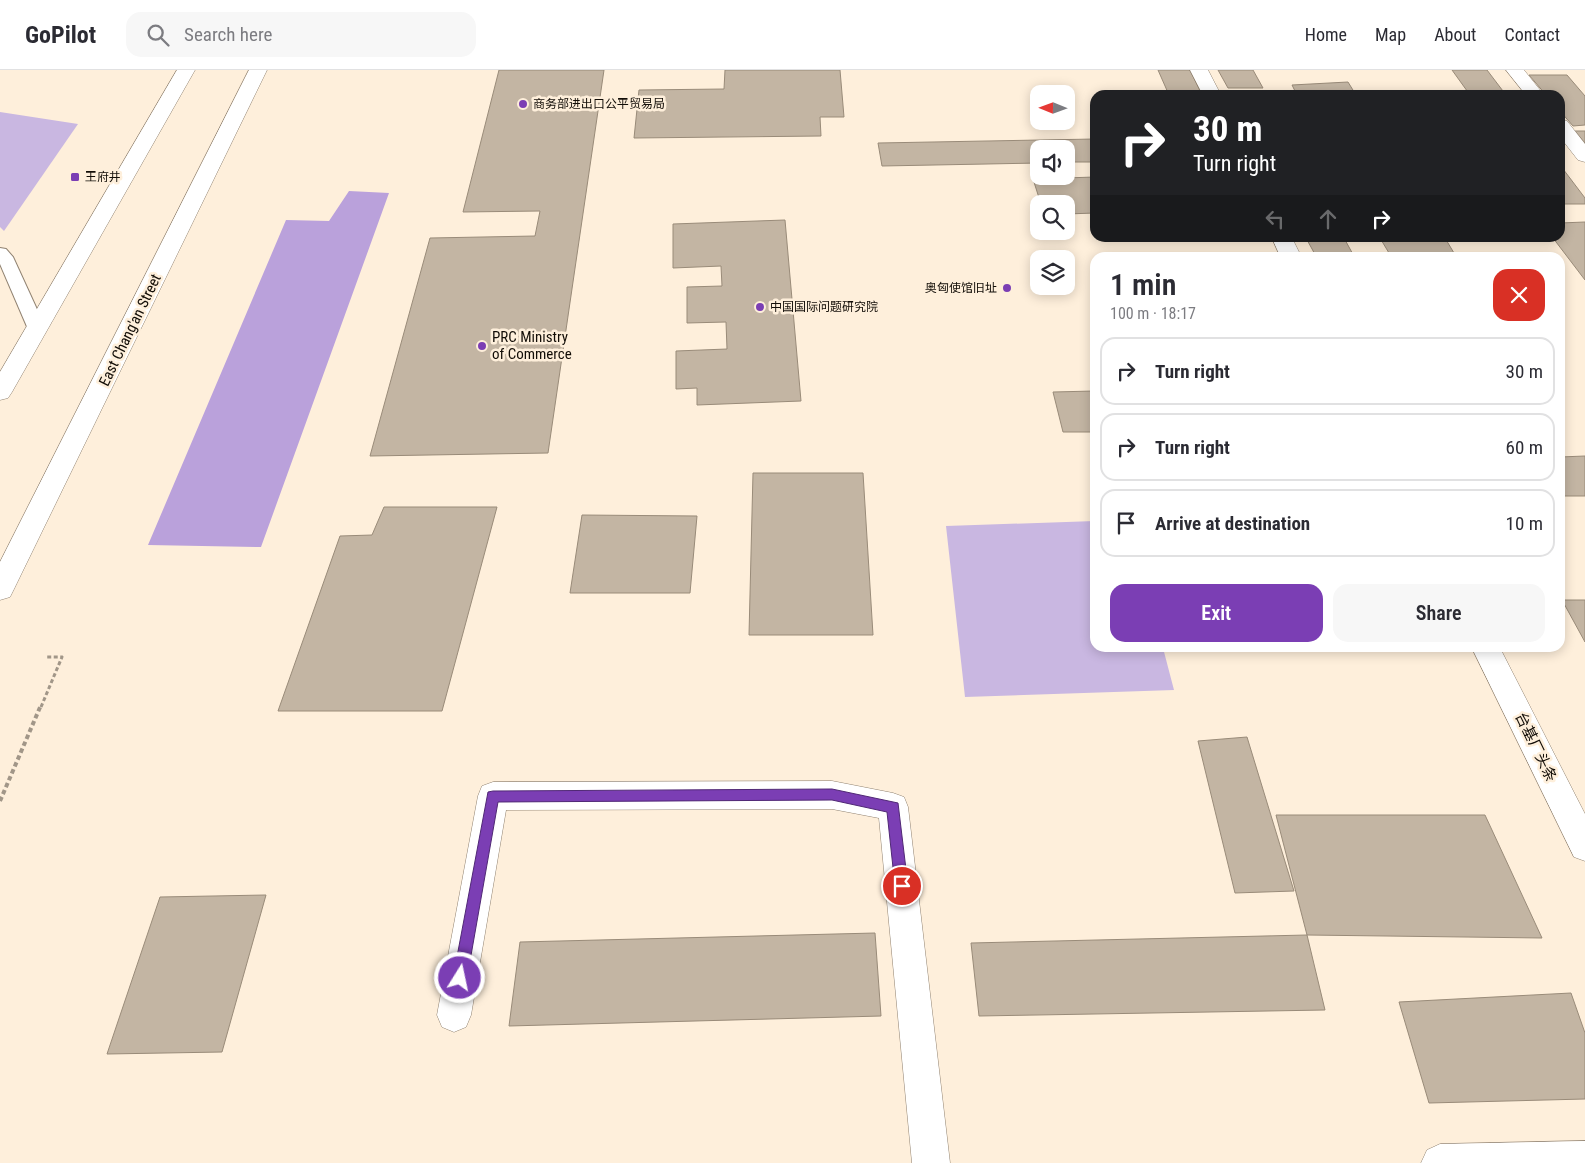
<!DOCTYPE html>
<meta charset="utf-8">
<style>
:root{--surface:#fff;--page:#f7f7f7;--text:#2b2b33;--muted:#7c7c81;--line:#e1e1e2;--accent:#7b3eb4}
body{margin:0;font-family:"Roboto Condensed","Noto Sans SC",sans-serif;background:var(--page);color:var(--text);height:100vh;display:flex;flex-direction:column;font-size:19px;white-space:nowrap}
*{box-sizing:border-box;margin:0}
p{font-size:16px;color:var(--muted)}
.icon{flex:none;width:28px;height:28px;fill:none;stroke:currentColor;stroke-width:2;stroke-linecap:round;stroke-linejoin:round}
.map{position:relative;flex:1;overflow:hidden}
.panel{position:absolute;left:1090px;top:182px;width:475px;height:400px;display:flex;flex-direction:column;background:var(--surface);border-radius:15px;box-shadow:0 2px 12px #0003}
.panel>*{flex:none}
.banner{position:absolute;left:1090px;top:20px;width:475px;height:152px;border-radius:15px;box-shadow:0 2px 12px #0003;background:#202124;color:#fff;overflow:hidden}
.needle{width:32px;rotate:271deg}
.buttons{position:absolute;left:1030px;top:15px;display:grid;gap:10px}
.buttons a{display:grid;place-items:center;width:45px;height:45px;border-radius:10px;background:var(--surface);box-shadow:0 2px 12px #0003;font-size:25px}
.pin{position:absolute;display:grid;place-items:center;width:42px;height:42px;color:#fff;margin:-21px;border:2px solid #fff;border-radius:50%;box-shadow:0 1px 5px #0007}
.me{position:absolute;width:55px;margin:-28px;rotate:10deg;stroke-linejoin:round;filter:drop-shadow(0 0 4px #0008)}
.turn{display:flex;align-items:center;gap:18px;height:105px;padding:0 20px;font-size:22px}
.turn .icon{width:65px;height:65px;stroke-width:2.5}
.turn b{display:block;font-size:35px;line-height:42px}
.lanes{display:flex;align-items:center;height:48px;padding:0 20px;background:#0003;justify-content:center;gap:25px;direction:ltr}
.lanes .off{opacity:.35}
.round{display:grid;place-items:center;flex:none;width:52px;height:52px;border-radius:15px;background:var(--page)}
.headline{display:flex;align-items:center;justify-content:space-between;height:85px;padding:0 20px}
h1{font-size:30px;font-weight:600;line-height:38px}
.primary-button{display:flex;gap:10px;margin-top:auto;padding:10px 20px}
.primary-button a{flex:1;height:58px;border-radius:15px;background:var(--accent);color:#fff;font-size:20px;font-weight:600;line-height:58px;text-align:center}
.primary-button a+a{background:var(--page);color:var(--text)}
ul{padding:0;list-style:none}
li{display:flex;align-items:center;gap:15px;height:68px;margin:0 10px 8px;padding:0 10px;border:2px solid var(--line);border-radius:15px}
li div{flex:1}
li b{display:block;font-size:19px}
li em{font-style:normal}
header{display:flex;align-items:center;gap:30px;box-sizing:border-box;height:70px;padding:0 25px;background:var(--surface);border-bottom:1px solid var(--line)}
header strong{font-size:24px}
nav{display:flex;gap:28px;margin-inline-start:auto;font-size:18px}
.search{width:350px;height:45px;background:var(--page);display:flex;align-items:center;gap:12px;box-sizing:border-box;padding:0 18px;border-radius:15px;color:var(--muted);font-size:19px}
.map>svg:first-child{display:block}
.green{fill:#c9b7e1}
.forest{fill:#baa1db}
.building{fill:#c3b5a3;stroke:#998b79}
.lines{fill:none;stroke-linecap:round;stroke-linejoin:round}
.service-casing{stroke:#908271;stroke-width:2}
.minor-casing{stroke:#908271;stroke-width:1}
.tertiary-casing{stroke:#908271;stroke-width:1}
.trunk-casing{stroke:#908271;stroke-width:1}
.path-far1{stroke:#a19688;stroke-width:3;stroke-dasharray:4 2.5;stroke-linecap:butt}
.path{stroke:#a19688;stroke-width:4;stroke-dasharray:4.5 3;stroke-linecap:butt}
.service{fill:#fff;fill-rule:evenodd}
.minor{fill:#fff;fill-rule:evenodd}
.tertiary{fill:#fff;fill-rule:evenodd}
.trunk{fill:#fff;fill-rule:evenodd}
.route{fill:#7b3eb4;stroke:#502875}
.poi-dot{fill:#7b3eb4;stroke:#feefdb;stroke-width:2}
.labels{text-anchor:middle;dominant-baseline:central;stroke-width:5;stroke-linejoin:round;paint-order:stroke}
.far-poi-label{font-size:12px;fill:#120d07;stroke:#feefdb;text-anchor:start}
.street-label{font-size:15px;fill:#120d07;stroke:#feefdb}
.poi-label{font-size:15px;fill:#120d07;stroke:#feefdb;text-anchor:start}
</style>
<header>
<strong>GoPilot</strong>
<div class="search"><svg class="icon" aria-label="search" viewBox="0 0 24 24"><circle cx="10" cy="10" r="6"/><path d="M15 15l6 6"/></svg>Search here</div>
<nav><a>Home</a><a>Map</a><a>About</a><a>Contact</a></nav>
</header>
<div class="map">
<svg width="1585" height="1093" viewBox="0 0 1585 1093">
<rect width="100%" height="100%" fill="#feefdb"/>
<g class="green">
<polygon points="0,42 78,54 4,161 0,157"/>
<polygon points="1095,451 1095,578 1163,578 1174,620 965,627 946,456"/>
</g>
<polygon class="forest" points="349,121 389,123 261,477 148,475 286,150 329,151"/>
<g class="building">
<polygon points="499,0 604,0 548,383 370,386 430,168 535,166 540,141 463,142"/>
<polygon points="725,0 840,0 844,47 820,47 821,66 634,68 639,20 724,19"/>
<polygon points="1158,0 1190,0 1202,25 1169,25"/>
<polygon points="1218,0 1253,0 1263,18 1228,18"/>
<polygon points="1452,0 1487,0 1506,25 1470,25"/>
<polygon points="1529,5 1567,5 1585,26 1585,55 1573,56 1560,41 1560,25 1546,25"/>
<polygon points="1348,12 1356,25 1297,25 1292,15"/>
<polygon points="1575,61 1585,61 1585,73"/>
<polygon points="1095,69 1095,92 1066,92 1066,79 1039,79 1039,93 882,96 878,73"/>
<polygon points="1560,95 1585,128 1585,134 1560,134"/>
<polygon points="1095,107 1095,143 1066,144 1066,134 1041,134 1033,109"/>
<polygon points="785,150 801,331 697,335 697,318 676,319 676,281 727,279 726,252 687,253 687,217 722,216 721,196 673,198 673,154"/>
<polygon points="1585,152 1585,210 1553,168 1560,168 1560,153"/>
<polygon points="1175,168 1241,168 1176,169"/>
<polygon points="1306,168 1344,168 1355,188 1317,188"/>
<polygon points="1380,168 1445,168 1457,188 1392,188"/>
<polygon points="1094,321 1095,362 1063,362 1053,322"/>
<polygon points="1585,386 1585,426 1560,426 1560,387"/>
<polygon points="753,403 863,403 873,565 749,565"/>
<polygon points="384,437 497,437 442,641 278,641 340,466 372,465"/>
<polygon points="582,445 697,446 690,523 570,523"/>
<polygon points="1562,530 1585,530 1585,572"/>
<polygon points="1247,667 1294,821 1235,823 1198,671"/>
<polygon points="1276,745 1485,745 1542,868 1307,865"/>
<polygon points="266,825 222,982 107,984 160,827"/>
<polygon points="875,863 881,946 509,956 520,872"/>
<polygon points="1307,865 1325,940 979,946 971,873"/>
<polygon points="1571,923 1585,963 1585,1029 1429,1033 1399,932"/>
</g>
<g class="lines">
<g class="service-casing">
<polygon id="service" points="0,178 6,179 13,187 46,259 43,263 37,265 31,263 28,259 0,194"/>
</g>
<g class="minor-casing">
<g id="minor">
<polygon points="1190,0 1208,0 1221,25 1203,25"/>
<polygon points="1506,0 1524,0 1544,25 1526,25"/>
<polygon points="1560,49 1567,51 1585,74 1585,92 1578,90 1560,67"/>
<polygon points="1272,168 1292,168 1302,188 1281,188"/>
<polygon points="1472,578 1500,578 1585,744 1585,791 1574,787"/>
<polygon points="832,711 893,723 904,727 908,737 950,1093 912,1093 879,748 832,739 506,740 471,945 466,957 454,962 442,957 437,945 478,726 482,716 493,712"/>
</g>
</g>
<g class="tertiary-casing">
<polygon id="tertiary" points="1585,1071 1585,1093 1421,1093 1427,1080 1440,1074"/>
</g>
<g class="trunk-casing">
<g id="trunk">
<polygon points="177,0 195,0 12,322 8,328 0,330 0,302"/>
<polygon points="249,0 267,0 14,519 10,527 0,530 0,492"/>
</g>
</g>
<polyline class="path-far1" points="41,637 62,587 47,587"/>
<polyline class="path" points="0,731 41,635"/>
<use href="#service" class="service"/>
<use href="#minor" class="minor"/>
<use href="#tertiary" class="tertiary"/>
<use href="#trunk" class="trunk"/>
</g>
<polygon class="route" points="832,719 898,733 908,816 906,821 902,823 897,821 895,816 887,742 832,730 498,732 467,908 465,913 460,915 455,913 453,908 488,722 493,721"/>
<g class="poi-dot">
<circle cx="523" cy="34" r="5"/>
<rect x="70" y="102" width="10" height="10" rx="2.5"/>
<circle cx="1007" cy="218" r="5"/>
<circle cx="760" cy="237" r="5"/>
<circle cx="482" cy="276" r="5"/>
</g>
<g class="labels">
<g class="far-poi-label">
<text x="533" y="34">商务部进出口公平贸易局</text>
<text x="85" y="107">王府井</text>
<text x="997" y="218" text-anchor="end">奥匈使馆旧址</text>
<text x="770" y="237">中国国际问题研究院</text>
</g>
<g class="street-label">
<text transform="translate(130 260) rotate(-64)">East Chang'an Street</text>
<text transform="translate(1536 677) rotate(64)">台基厂头条</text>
</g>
<g class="poi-label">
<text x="492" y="267">PRC Ministry<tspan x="492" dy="17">of Commerce</tspan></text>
</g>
</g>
</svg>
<div class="buttons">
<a><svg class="needle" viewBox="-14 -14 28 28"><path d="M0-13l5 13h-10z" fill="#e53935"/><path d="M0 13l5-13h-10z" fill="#7c7c81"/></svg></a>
<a><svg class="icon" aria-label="sound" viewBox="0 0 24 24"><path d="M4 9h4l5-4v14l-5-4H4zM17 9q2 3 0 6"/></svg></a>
<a><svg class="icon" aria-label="search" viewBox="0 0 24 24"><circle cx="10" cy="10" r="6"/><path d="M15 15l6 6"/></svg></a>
<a><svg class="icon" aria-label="layers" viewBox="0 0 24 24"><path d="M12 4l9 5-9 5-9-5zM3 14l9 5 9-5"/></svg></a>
</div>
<div class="pin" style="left:902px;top:816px;background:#d93025"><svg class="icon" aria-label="arrive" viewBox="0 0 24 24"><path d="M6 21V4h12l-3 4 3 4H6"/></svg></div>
<svg class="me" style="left:460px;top:908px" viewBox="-20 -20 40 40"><circle r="17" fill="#7b3eb4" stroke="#fff" stroke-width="3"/><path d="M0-11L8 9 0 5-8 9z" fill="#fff"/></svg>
<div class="banner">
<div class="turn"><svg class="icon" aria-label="right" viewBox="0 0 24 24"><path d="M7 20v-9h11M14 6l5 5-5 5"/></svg><div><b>30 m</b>Turn right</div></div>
<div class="lanes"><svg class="icon off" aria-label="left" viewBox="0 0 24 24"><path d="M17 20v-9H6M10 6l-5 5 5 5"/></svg><svg class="icon off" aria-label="ahead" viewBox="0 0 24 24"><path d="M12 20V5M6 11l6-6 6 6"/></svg><svg class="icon" aria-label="right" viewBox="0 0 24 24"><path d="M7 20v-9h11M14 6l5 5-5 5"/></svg></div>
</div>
<section class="panel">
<div class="headline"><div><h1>1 min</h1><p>100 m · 18:17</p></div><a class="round" style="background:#d93025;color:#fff"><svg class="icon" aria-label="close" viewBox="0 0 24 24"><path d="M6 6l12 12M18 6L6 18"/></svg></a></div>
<ul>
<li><svg class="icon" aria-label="right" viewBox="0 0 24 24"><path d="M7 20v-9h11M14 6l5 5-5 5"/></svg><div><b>Turn right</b></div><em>30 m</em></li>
<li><svg class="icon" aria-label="right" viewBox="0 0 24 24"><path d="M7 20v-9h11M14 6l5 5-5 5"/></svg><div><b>Turn right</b></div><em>60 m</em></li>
<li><svg class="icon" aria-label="arrive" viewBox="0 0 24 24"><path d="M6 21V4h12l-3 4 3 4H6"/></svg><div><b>Arrive at destination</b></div><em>10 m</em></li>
</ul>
<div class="primary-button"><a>Exit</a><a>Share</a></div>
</section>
</div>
